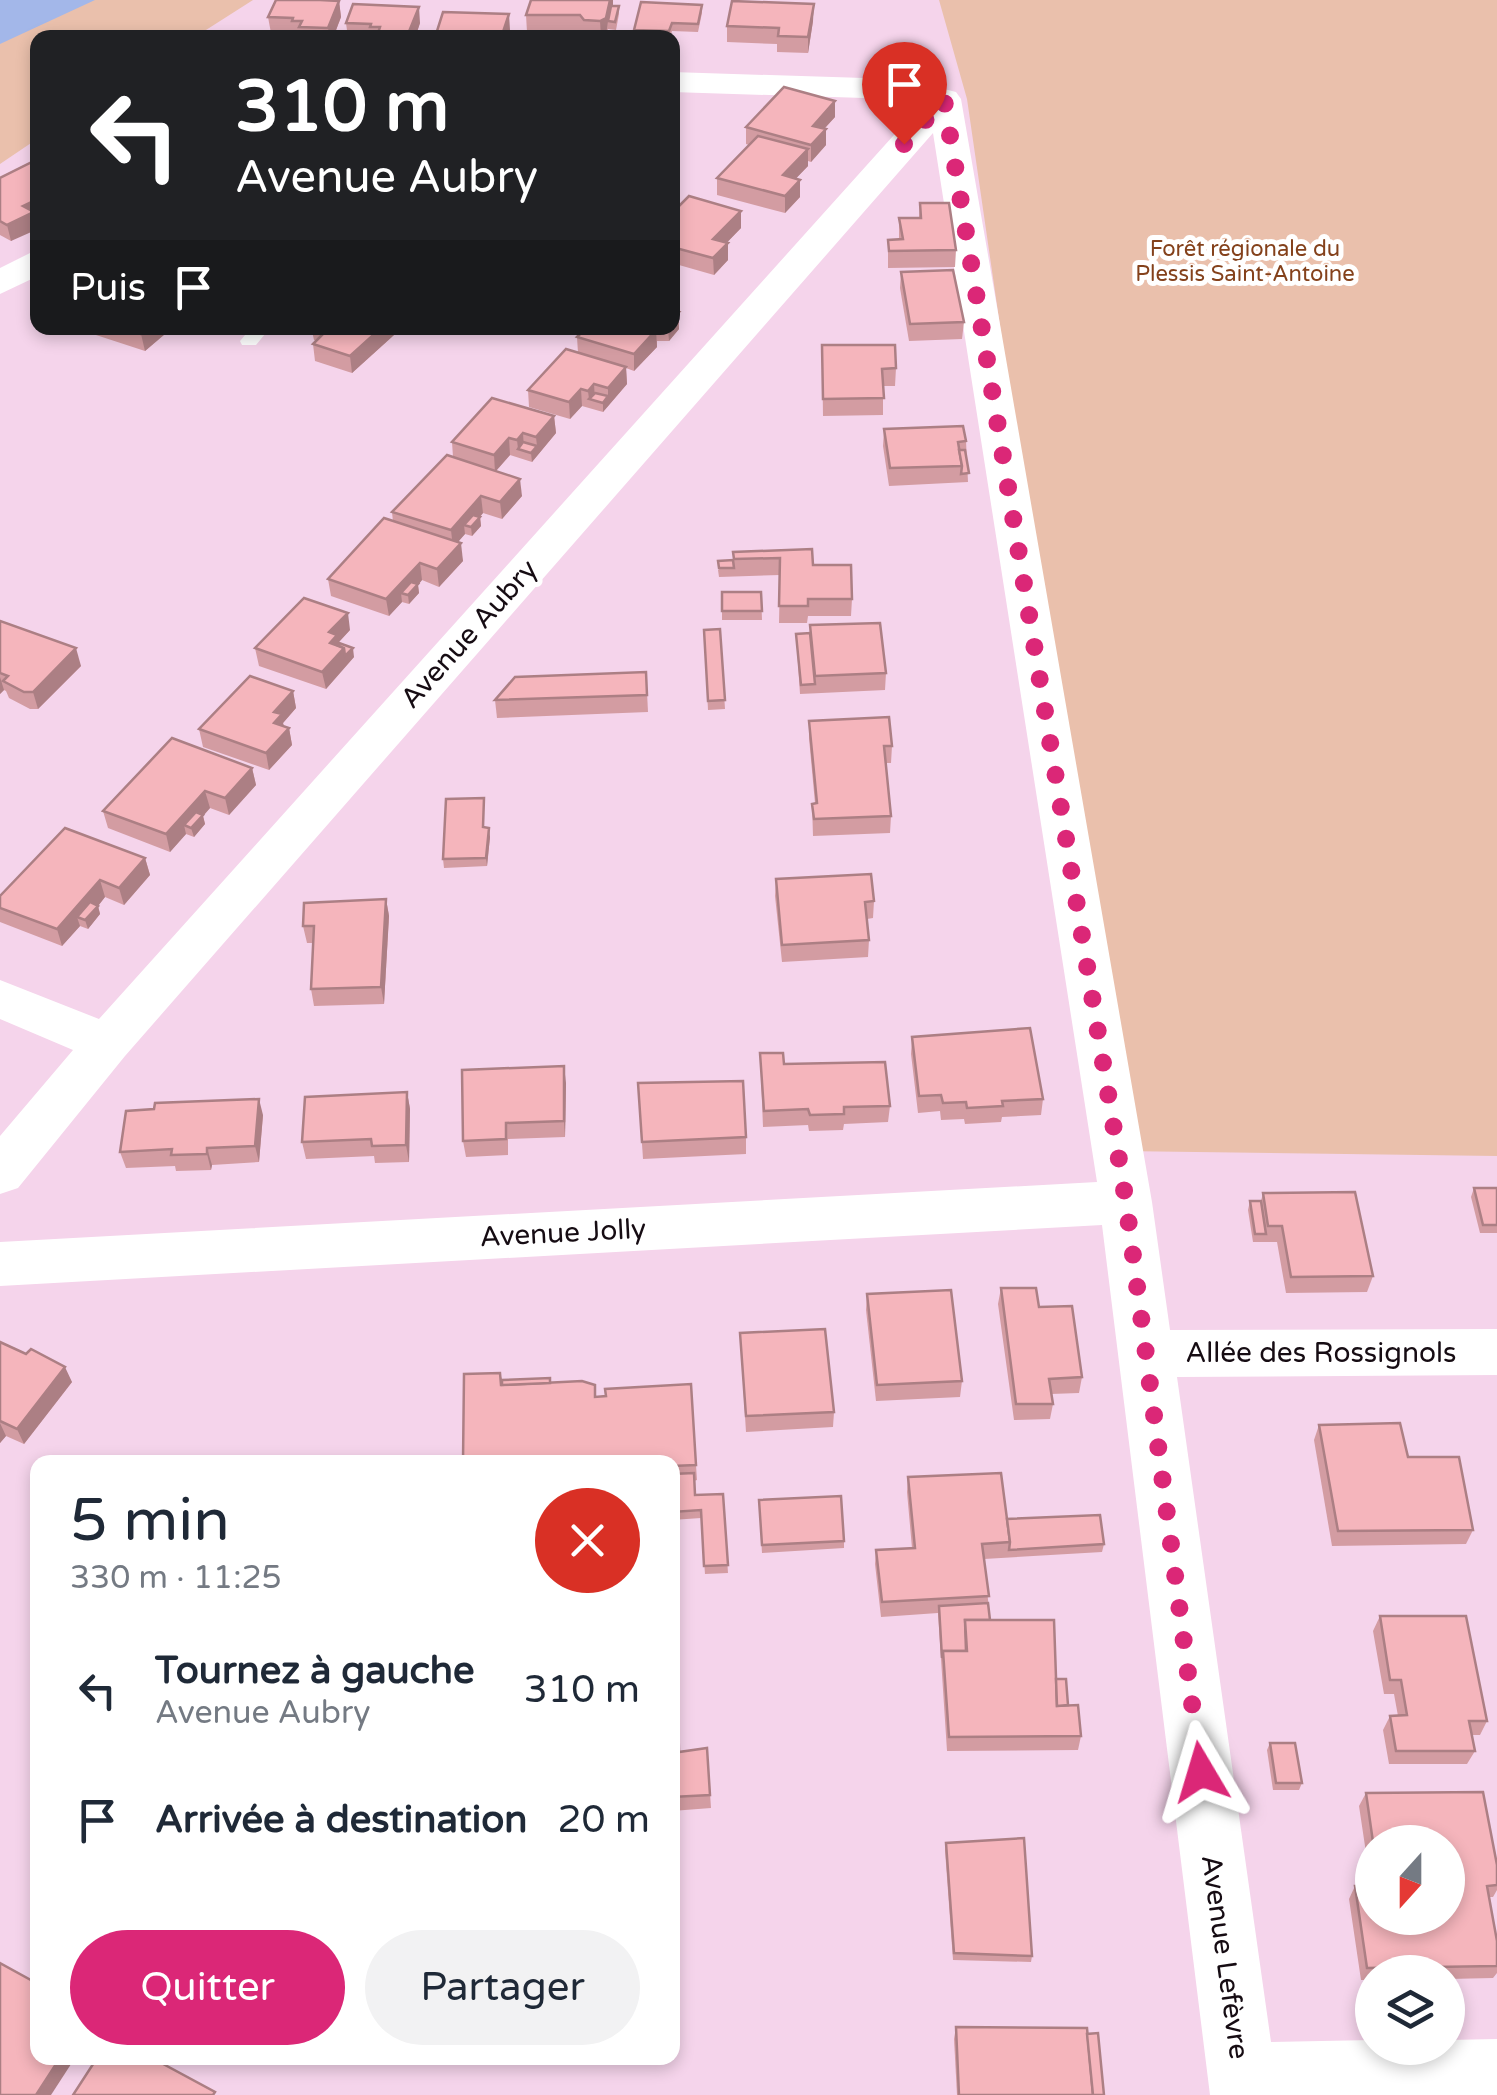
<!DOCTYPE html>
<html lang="fr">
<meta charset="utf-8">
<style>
:root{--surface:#fff;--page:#f2f2f3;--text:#1f2937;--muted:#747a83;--accent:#db2777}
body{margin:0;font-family:"Varela Round",sans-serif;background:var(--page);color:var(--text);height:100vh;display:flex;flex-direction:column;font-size:38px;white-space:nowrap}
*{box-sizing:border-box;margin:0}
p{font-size:32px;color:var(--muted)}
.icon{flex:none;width:55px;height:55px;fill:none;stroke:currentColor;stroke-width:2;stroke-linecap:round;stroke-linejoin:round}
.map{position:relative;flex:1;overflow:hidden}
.side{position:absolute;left:30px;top:1455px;width:650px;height:610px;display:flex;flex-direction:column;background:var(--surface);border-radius:20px;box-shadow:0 5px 15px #0003}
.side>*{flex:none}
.guide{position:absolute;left:30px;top:30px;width:650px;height:305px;border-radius:20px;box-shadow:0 5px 15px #0003;background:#202124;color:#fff;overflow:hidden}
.needle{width:65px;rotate:201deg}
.buttons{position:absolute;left:1355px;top:1825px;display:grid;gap:20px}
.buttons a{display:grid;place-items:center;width:110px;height:110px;border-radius:50%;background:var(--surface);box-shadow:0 5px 15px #0003;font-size:50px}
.pin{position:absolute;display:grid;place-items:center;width:85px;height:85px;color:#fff;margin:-102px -42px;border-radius:50% 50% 50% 0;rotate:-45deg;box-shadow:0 0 10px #0007}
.pin .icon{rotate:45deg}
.me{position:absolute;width:110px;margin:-55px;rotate:353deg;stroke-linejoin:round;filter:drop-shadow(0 0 8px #0008)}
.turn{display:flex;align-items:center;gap:35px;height:210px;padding:0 40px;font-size:45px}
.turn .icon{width:130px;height:130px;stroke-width:2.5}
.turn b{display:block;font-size:70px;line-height:85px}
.then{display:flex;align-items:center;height:95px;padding:0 40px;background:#0003;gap:20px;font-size:38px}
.round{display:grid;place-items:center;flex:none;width:105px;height:105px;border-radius:52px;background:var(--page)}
.overview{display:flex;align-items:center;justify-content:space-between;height:170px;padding:0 40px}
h1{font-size:60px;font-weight:600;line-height:75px}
.cta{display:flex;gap:20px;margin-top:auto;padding:20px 40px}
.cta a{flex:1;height:115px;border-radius:60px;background:var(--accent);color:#fff;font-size:40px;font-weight:600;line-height:115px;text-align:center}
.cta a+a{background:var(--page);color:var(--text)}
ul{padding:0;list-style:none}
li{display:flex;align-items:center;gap:30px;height:130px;padding:0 40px}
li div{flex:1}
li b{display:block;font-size:38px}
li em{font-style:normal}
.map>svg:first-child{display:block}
.green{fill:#eac0ac}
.water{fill:#a3b7e9}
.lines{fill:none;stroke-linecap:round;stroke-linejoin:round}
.lane{fill:#fff;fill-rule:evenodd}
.street{fill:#fff;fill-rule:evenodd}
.wall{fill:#d39ca2;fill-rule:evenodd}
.shaded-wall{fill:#ac7f84}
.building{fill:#f5b5bc;stroke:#ac7f84;stroke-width:2.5}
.route{stroke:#db2777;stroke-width:18;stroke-dasharray:0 32.4}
.labels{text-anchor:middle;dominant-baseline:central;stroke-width:10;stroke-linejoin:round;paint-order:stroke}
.far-park-label{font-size:22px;fill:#84411b;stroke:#fff}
.street-label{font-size:28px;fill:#160c13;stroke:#fff}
</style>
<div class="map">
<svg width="1497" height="2095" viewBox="0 0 1497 2095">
<rect width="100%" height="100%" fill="#f5d4eb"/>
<g class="green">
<polygon points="0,0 253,0 195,37 38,38 37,139 0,164"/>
<polygon points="939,0 1497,0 1497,1156 1120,1151 967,99"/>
</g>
<polygon class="water" points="0,0 95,0 0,44"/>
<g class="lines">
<polygon class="lane" points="251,328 270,328 256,345 242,345 240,341"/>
<g class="street">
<polygon points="672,72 864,78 944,89 956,92 961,99 1152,1202 1170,1330 1497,1329 1497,1375 1177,1377 1271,2042 1372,2040 1372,2048 1448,2048 1448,2040 1497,2039 1497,2095 1210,2095 1102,1225 0,1286 0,1242 1097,1182 933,133 125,1056 18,1188 0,1194 0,1136 73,1050 0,1019 0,980 99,1019 920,106 864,98 672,92"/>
<polygon points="38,249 38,276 0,294 0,268"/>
</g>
</g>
<g class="wall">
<polygon points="339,1 341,17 333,38 301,38 294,37 294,34 271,33 268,17"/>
<polygon points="702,5 702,13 698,32 672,31 670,38 634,38 634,30"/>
<polygon points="613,6 619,6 619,14 616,30 608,29 606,35 601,37 585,36 581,31 527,32 526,15"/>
<polygon points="813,21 808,53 777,52 777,44 727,42 727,26"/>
<polygon points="346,23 420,23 415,38 348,38"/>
<polygon points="510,30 508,38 438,38 437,31"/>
<polygon points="835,101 835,117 825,128 826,129 826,145 811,162 808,161 808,166 795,179 800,197 785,213 717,195 717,178 749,145 746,144 746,127"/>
<polygon points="38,168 38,218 11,241 0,235 0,178"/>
<polygon points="920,203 956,250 955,267 888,268 888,240 899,239 899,218 919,218"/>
<polygon points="741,211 741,228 726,243 728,260 714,275 672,263 672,213"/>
<polygon points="901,272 964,322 962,339 909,341 900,288"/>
<polygon points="677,312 679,312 679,329 669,341 657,341 657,347 634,371 626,368 627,384 603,412 582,406 570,419 529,407 528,390 578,353 577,337 586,328 672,328"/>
<polygon points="94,328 172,328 145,351 96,335"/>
<polygon points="317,328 393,328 394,335 352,373 315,361 313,344 316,341 314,340 312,331"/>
<polygon points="822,345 896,368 895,386 883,386 883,415 823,416"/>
<polygon points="554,416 556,433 532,462 510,455 496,471 522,496 502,519 483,513 480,517 481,526 472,536 465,534 457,542 463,561 439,587 422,580 418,585 419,593 409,604 402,602 389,616 331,596 328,579 393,522 392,512 453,457 452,442"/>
<polygon points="884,429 966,441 968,482 889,486 883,446"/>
<polygon points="812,549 813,565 852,599 851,616 808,616 807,623 779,623 780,575 719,577 718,570 733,560 733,552"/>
<polygon points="722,592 761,592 762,620 722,620"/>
<polygon points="0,621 81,666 38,709 30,709 9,698 6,691 4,690 0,694"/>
<polygon points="810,625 886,673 885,690 800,694 796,634 810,634"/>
<polygon points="720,629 725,709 708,710 704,630"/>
<polygon points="350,630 338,643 354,657 326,689 259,666 255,648"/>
<polygon points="646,672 648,712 497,718 495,700"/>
<polygon points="293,691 296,708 283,723 284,726 289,728 292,745 269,770 203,747 199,729"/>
<polygon points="809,721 892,746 891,763 886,763 891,816 890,833 813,836 812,804 815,803 809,738"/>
<polygon points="252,768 256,785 229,815 210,808 203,816 205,824 194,837 186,834 170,852 108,828 103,811"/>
<polygon points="484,798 484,827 490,837 487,866 444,868 443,859"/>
<polygon points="145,858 150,875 124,905 105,897 98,906 100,914 88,929 80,926 62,946 0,922 0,896"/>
<polygon points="776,879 874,901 873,918 867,919 869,940 868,957 782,962 775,896"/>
<polygon points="386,899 389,916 384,1004 314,1006 311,989 313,943 307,943 303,926"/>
<polygon points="912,1037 1043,1099 1041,1115 1002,1117 1001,1122 965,1124 964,1119 941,1120 940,1111 918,1113 911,1054"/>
<polygon points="760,1053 890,1106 888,1122 844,1124 843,1130 809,1131 808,1125 763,1127"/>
<polygon points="566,1083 565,1137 508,1139 508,1155 466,1157 463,1141"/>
<polygon points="638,1083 746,1137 746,1154 643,1159"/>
<polygon points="407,1092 410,1109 409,1162 375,1163 374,1156 306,1159 302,1142"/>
<polygon points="263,1115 259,1162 212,1165 211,1170 176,1171 175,1166 126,1168 120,1152"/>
<polygon points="1474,1188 1497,1188 1497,1233 1480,1233 1471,1197"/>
<polygon points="1263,1193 1373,1276 1367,1292 1286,1293 1277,1242 1253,1242 1248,1210 1250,1201 1261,1201"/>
<polygon points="1001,1288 1039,1307 1082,1377 1079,1393 1051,1394 1053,1404 1050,1419 1014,1420 998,1304"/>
<polygon points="867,1294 962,1381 960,1397 876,1401 866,1310"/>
<polygon points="740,1333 834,1412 833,1427 746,1432"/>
<polygon points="0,1342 72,1382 24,1444 6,1436 0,1443"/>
<polygon points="500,1373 502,1380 551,1383 596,1396 696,1465 697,1480 694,1481 695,1495 723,1494 728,1573 705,1574 701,1518 672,1520 672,1462 463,1462"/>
<polygon points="1319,1425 1408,1457 1473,1530 1466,1544 1332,1546 1314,1440"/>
<polygon points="908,1477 1007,1519 1104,1544 1102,1552 984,1559 990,1620 1056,1679 1081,1736 1078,1750 947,1751 938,1613 881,1617 875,1564 876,1550 912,1548 907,1492"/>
<polygon points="759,1500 844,1541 844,1548 762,1553"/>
<polygon points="1380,1616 1487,1721 1480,1735 1472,1735 1475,1751 1467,1764 1389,1764 1383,1730 1390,1716 1398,1716 1394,1694 1384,1694 1373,1631"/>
<polygon points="672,1714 680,1751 707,1748 711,1808 672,1811"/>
<polygon points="1270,1743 1302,1783 1299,1790 1273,1790 1267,1750"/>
<path d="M1366,1793L1497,1865V1890L1493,1897H1489L1497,1941V1973L1493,1978L1448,1979V1972H1372V1980H1361L1349,1899L1355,1886H1371L1359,1806ZM1372,1842L1448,1918H1372Z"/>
<polygon points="946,1843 1032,1956 1031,1962 953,1960 945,1850"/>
<polygon points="956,2027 1087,2034 1104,2095 957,2095 954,2039"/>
</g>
<g class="shaded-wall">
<polygon points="610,0 613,0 613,8 608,21 606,35 601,37 600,21"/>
<polygon points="339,1 341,17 333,38 330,38 328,28"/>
<polygon points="814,4 813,21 808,53 808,37"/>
<polygon points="419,7 420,23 415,38 408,38 408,34"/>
<polygon points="509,14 510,30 508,38 501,38"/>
<polygon points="835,101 835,117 812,142 813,126"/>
<polygon points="826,129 826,145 811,162 811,145"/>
<polygon points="808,149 808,166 783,192 783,175"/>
<polygon points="800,180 800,197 785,213 785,196"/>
<polygon points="38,199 38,218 35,219 38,229 11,241 7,225 23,206"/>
<polygon points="741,211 741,228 714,256 713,239"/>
<polygon points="728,243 728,260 714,275 713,258"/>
<polygon points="677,307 679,329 669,341 668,328 672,328 674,311"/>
<polygon points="149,328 172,328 145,351 141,334"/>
<polygon points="381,328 393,328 394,335 352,373 350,356"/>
<polygon points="651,328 655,328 656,330 657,347 634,371 634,354"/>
<polygon points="626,367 627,384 603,412 603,403 608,396 608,388"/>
<polygon points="594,384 595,401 589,399 588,391"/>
<polygon points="581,389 582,406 570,419 569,402"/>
<polygon points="554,416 556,433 532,462 531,453 537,446 536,437"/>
<polygon points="523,433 524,450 518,449 517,440"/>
<polygon points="509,438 510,455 495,472 494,455"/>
<polygon points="520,479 522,496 502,519 500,502"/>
<polygon points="481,496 483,513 471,527 464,525 465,534 453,548 451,530"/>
<polygon points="480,517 481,526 472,536 471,527"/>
<polygon points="461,543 463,561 439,587 437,569"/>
<polygon points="420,563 422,580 418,585 419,593 409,604 408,595 401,593 402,602 389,616 386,599"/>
<polygon points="348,613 350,630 338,643 344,648 353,648 354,657 326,689 322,672 329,632"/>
<polygon points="76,648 81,666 38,709 33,692"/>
<polygon points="0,677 4,690 0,694"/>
<polygon points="293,691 296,708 283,723 285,732 289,728 292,745 269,770 266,753 274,723 274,712"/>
<polygon points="252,768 256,785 229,815 225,798"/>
<polygon points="205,791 210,808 203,816 205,824 194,837 191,828 184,825 186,834 170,852 166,834"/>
<polygon points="489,828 490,837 487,866 486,858"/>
<polygon points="145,858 150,875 124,905 119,888"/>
<polygon points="100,880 105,897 98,906 100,914 88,929 85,920 77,917 80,926 62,946 57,929"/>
<polygon points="386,899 389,916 384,1004 381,987"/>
<polygon points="564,1066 566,1083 565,1137 564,1121"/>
<polygon points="407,1092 410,1109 409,1162 406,1145"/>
<polygon points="259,1099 263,1115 259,1162 255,1146"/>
<polygon points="207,1148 212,1165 211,1170 207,1154"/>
<polygon points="65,1367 72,1382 24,1444 17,1429"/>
<polygon points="0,1423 6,1436 0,1443"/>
<polygon points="60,2058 75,2058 51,2095 36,2095"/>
</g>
<g class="building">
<polygon points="276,0 320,0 339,1 328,28 299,27 302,21 292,21 293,18 268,17"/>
<polygon points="531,0 610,0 606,18 600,21 584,20 580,15 526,15"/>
<polygon points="732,1 814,4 808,37 778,36 779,28 727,26"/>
<polygon points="641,2 702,5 698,24 672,23 669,31 634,30"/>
<polygon points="353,4 419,7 408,34 378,33 380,27 370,27 371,24 346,23"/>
<polygon points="611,6 619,6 615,22 608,21"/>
<polygon points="443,12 509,14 501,38 469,38 470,35 460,35 461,32 437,31"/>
<polygon points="784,87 835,101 813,126 826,129 811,145 746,127"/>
<polygon points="758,136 808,149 783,175 800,180 785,196 717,178"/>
<polygon points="30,163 38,168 38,199 23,206 34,212 7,225 0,221 0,178"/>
<polygon points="689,196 741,211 713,239 728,243 713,258 672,247 672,213"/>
<polygon points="920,203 949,203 956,250 889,251 888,240 903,239 899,218 921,218"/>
<polygon points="953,270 964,322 910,324 901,272"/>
<polygon points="672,306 677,307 674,311 679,312 672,319"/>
<polygon points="121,328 149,328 141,334"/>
<polygon points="317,328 323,328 324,333 322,334 312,331"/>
<polygon points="325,328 381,328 350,356 313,344 328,329"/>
<polygon points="586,328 651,328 656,330 634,354 577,337"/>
<polygon points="822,345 895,345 896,368 882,369 884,398 823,399"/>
<polygon points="566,349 626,367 608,388 594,384 588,391 581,389 569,402 528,390"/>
<polygon points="595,393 608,396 603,403 589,399"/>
<polygon points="492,398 554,416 536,437 523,433 517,440 509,438 494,455 452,442"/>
<polygon points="963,426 966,441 958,442 962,466 890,468 884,429"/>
<polygon points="523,442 537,446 531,453 518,449"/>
<polygon points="959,450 965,450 969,473 961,474 962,466"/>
<polygon points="447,455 520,479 500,502 481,496 451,530 392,512"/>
<polygon points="473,515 480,517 471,527 464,525"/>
<polygon points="384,518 461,543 437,569 420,563 386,599 328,579"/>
<polygon points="812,549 813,565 851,565 852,599 808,599 808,606 779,606 780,558 734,559 733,552"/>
<polygon points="733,560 734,568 719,568 718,561"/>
<polygon points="411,582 418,584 408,595 401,593"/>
<polygon points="722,592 761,592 762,611 722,611"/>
<polygon points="304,598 348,613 329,632 337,635 330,643 344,648 322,672 255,648"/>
<polygon points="0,621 76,648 33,692 24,692 3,681 8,676 0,673"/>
<polygon points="880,623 886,673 815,676 810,625"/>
<polygon points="720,629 725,700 708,701 704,630"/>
<polygon points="810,633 815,684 801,685 796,634"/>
<polygon points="339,643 353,648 345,656 344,648 337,645"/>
<polygon points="646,672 647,695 495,700 515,677"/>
<polygon points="250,676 293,691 274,712 282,714 274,723 289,728 266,753 199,729"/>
<polygon points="889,717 892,746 884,746 891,816 814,819 812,804 817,803 809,721"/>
<polygon points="172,738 252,768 225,798 205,791 166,834 103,811"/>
<polygon points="484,798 483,827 489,828 486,858 443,859 446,799"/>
<polygon points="196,812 203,815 191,828 184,825"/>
<polygon points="65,828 145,858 119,888 100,880 57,929 0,908 0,896"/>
<polygon points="871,874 874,901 865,902 869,940 782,945 776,879"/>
<polygon points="386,899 381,987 311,989 314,926 303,926 304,903"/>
<polygon points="90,902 98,906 85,920 77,917"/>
<polygon points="1030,1028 1043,1099 1002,1101 1003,1106 967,1108 966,1102 943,1103 941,1095 919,1096 912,1037"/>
<polygon points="760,1053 783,1053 784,1064 885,1062 890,1106 844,1107 844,1114 810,1115 808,1109 764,1111"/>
<polygon points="564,1066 564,1121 506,1123 506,1139 463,1141 462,1070"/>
<polygon points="743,1081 746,1137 642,1142 638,1083"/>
<polygon points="407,1092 406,1145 372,1146 371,1139 302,1142 305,1097"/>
<polygon points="259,1099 255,1146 207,1148 207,1154 171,1155 172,1149 120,1152 126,1111 154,1109 155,1103"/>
<polygon points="1474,1188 1497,1188 1497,1225 1483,1225"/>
<polygon points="1355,1192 1373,1276 1291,1277 1282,1226 1268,1226 1263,1193"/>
<polygon points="1250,1201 1261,1201 1266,1234 1255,1234"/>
<polygon points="1001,1288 1036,1288 1039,1307 1072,1306 1082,1377 1049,1379 1053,1404 1016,1404"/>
<polygon points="951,1290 962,1381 877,1385 867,1294"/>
<polygon points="825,1329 834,1412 746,1416 740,1333"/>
<polygon points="0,1342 26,1354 31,1349 65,1367 17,1429 0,1421"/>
<polygon points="500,1373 501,1385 582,1381 595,1385 595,1397 606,1396 605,1389 691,1384 696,1465 672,1466 672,1462 504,1462 504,1461 463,1462 464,1374"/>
<polygon points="550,1378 550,1383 502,1385 502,1380"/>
<polygon points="1400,1423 1408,1457 1459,1457 1473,1530 1338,1531 1319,1425"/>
<polygon points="694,1473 695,1495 723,1494 728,1565 704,1566 701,1510 672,1512 672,1474"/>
<polygon points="1001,1473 1010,1542 982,1544 989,1596 882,1602 876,1550 915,1548 908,1477"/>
<polygon points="841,1496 844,1541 762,1545 759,1500"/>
<polygon points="1100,1515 1104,1544 1009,1550 1010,1542 1007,1519"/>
<polygon points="988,1603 990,1620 965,1620 966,1651 943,1651 942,1658 939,1606"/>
<polygon points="1380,1616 1466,1616 1487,1721 1469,1721 1475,1751 1396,1751 1390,1716 1407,1715 1401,1680 1390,1680"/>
<polygon points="965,1620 1054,1620 1057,1706 1078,1705 1081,1736 949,1737 943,1651 967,1651"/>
<polygon points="1056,1679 1066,1679 1068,1705 1057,1706"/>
<polygon points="672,1714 678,1714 679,1752 707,1748 710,1795 672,1797"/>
<polygon points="1270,1743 1295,1743 1302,1783 1276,1783"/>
<polygon points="1483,1792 1497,1865 1497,1885 1487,1886 1497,1941 1497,1966 1367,1968 1355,1886 1372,1886 1372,1918 1448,1918 1448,1842 1373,1842 1366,1793"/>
<polygon points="1024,1838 1032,1956 954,1953 946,1843"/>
<polygon points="0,1963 38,1984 38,2058 60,2058 36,2095 0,2095"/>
<polygon points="956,2027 1087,2028 1093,2095 959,2095"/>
<polygon points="1098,2033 1104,2095 1093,2095 1087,2034"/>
<polygon points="97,2058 152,2058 215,2092 213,2095 73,2095"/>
</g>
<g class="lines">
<polyline class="route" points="904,144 944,99 1126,1202 1201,1772"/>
</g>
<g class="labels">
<g class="far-park-label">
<text x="1245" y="249">Forêt régionale du<tspan x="1245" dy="25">Plessis Saint-Antoine</tspan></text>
</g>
<g class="street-label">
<text transform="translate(469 634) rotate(-48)">Avenue Aubry</text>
<text transform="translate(563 1233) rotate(-3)">Avenue Jolly</text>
<text x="1321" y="1353">Allée des Rossignols</text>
<text transform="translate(1225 1957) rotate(82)">Avenue Lefèvre</text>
</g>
</g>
</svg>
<div class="buttons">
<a><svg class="needle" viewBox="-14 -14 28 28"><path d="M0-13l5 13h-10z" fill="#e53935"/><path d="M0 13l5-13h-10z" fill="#747a83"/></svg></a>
<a><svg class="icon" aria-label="layers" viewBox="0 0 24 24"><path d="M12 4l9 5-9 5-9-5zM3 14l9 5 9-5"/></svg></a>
</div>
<div class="pin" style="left:904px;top:144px;background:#d93025"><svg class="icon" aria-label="arrive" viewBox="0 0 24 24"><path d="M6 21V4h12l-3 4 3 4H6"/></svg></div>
<svg class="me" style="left:1201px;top:1772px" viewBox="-20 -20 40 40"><path d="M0-17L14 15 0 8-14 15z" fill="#db2777" stroke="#fff" stroke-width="4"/></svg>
<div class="guide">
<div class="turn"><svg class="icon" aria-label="left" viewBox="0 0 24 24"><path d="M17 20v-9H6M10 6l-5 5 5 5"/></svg><div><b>310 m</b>Avenue Aubry</div></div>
<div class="then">Puis<svg class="icon" aria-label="arrive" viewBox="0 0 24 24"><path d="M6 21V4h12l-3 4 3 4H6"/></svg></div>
</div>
<section class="side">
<div class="overview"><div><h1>5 min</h1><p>330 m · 11:25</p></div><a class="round" style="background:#d93025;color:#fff"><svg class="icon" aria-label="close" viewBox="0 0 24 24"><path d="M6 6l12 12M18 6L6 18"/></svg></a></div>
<ul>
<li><svg class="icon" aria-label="left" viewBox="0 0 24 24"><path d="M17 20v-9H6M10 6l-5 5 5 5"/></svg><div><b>Tournez à gauche</b><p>Avenue Aubry</p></div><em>310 m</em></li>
<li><svg class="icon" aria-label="arrive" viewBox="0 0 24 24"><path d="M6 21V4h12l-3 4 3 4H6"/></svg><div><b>Arrivée à destination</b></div><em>20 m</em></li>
</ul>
<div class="cta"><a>Quitter</a><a>Partager</a></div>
</section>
</div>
